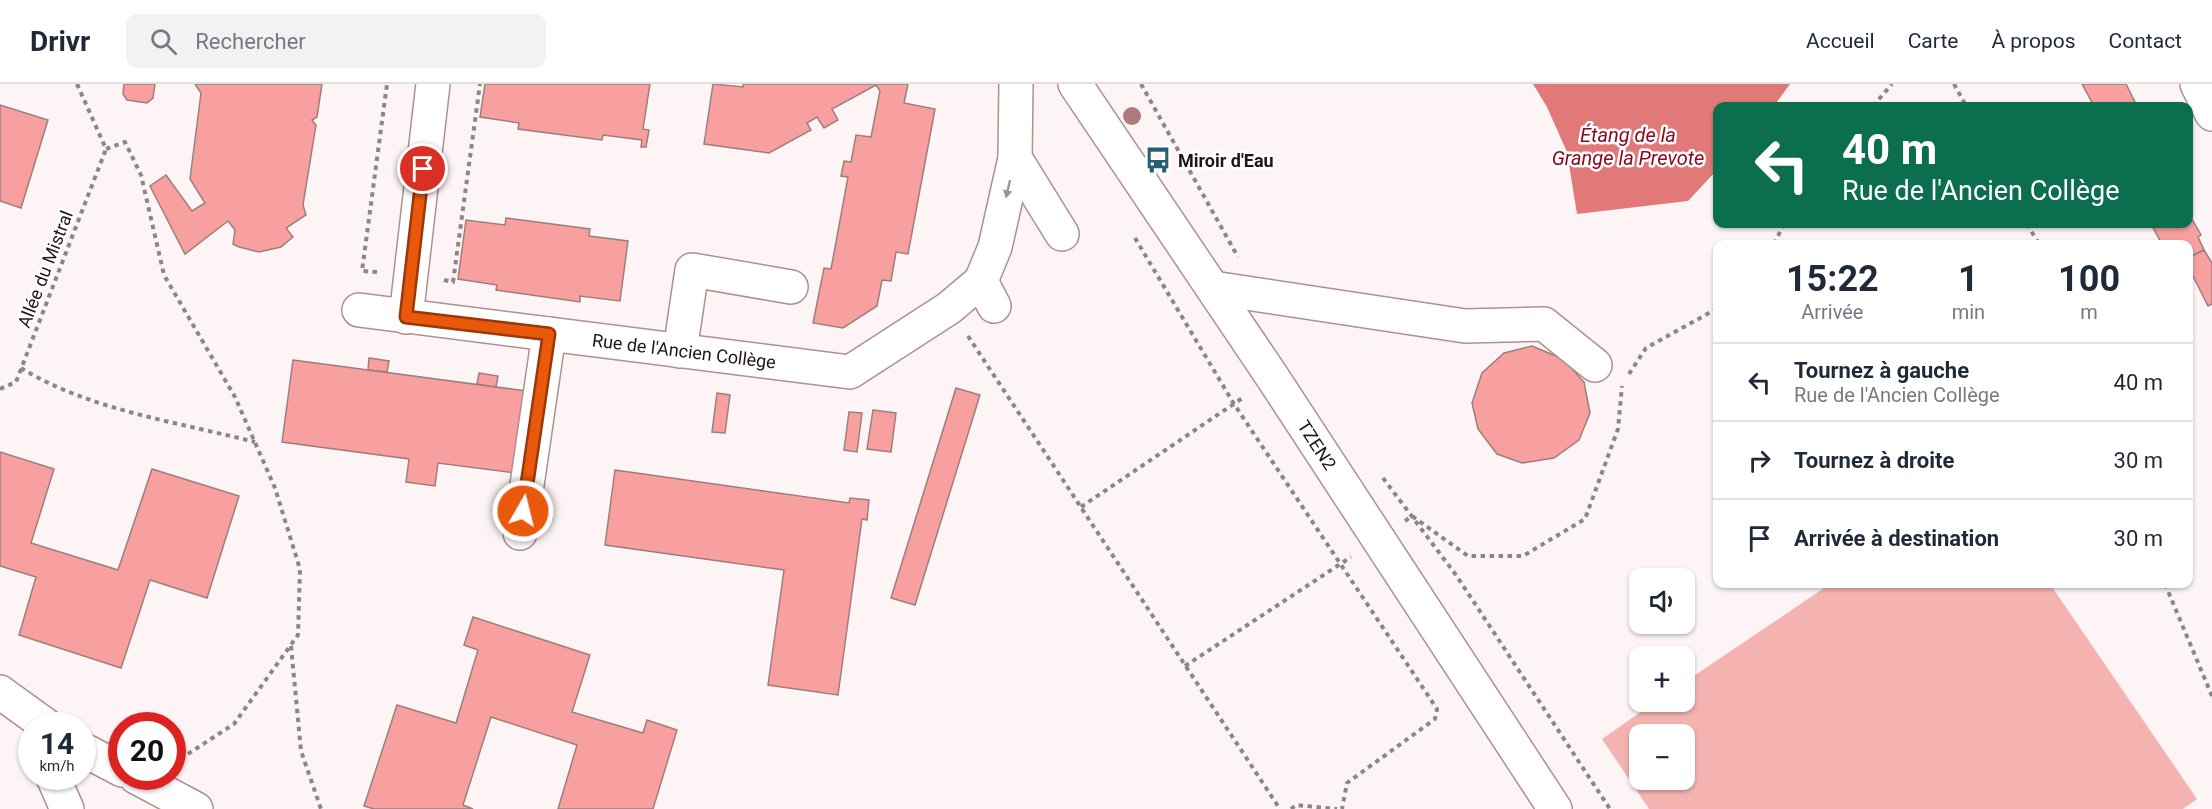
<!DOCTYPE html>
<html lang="fr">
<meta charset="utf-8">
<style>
:root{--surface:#fff;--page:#f2f2f3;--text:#1f2937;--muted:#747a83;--line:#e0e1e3}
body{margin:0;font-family:Roboto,sans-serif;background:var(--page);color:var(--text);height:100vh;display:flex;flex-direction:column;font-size:22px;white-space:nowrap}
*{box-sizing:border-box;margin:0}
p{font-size:20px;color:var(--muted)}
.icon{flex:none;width:33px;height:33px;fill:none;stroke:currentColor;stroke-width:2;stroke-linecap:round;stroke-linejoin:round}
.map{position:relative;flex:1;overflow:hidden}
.side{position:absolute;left:1713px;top:156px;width:480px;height:348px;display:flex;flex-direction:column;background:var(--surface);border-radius:12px;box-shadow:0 2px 4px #0004}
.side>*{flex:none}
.guide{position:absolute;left:1713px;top:18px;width:480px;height:126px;border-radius:12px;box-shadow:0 2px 4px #0004;background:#0b6e4f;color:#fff;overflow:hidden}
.tools{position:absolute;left:1629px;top:484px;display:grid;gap:12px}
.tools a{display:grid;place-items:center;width:66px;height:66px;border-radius:12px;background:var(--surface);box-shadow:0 2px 4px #0004;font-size:30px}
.speed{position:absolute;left:18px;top:628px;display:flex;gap:12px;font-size:30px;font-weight:700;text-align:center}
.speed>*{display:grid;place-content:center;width:78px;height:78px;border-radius:50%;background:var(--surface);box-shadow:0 2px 4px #0004;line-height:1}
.speed small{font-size:15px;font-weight:400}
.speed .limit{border:9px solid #d22;background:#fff;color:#111}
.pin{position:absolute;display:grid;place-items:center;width:51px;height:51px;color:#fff;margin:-26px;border:3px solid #fff;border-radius:50%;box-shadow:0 2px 6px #0007}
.me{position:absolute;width:66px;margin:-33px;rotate:8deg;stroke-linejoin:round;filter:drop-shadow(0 0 4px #0008)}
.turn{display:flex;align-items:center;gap:21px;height:126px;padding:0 30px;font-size:27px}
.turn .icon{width:78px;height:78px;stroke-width:2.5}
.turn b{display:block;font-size:42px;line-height:51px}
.eta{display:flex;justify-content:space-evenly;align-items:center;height:102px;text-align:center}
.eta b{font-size:36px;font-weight:700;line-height:42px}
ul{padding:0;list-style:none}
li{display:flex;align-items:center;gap:18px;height:78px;padding:0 30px;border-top:2px solid var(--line)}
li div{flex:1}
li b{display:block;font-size:22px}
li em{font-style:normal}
header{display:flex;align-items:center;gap:36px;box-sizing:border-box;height:84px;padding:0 30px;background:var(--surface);border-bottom:2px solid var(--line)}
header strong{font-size:28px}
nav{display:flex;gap:33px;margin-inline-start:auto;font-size:21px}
.search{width:420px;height:54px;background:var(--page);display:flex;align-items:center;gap:15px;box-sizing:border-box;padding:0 21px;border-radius:12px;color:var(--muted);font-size:22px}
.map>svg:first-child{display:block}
.green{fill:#f4b3b1;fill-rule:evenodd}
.water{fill:#e17979}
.building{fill:#f7a09f;stroke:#9e7e7d;stroke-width:1.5}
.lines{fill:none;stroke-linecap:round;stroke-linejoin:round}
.minor-casing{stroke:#b08f8e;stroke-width:36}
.path{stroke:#8f8585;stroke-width:4;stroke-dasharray:4.5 4.5;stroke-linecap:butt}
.minor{stroke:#fff;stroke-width:33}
.tree{fill:#b0787f}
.oneway{fill:#9b9696}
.route-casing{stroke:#983908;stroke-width:15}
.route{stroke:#ea580c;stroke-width:10}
.labels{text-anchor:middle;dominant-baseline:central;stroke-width:5;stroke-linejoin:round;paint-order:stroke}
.poi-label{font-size:18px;font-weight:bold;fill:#211515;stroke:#fff;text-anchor:start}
.street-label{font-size:18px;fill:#211515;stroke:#fff}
.water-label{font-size:20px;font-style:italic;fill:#8d0821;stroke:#fff}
</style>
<header>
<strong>Drivr</strong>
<div class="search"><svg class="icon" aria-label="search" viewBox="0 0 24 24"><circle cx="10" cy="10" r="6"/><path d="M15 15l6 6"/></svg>Rechercher</div>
<nav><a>Accueil</a><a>Carte</a><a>À propos</a><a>Contact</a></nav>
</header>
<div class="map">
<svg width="2212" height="725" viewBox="0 0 2212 725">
<rect width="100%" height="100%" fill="#fdf5f5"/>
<path class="green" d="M1830,500H2050L2197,715L2183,725H1649L1602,655L1655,618H1684L1685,598ZM1640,651H1684V696H1640Z"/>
<polygon class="water" points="1533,0 1790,0 1774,22 1718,22 1717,86 1688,117 1577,130 1567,68 1547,23"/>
<g class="building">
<polygon points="124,0 155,0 153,14 147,19 127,16 123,10"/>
<polygon points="195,0 322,0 317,33 312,36 316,41 303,121 306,131 286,144 293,153 281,163 259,168 239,163 233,160 235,146 228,137 185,170 150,102 166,91 192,127 205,119 190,95 201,9"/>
<polygon points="485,0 650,0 643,45 649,46 646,63 641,63 642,56 603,51 602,56 518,45 519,39 480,33"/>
<polygon points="713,0 743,3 743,0 908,0 904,19 935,25 908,170 896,168 891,197 882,196 877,222 843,244 813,239 824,184 831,185 848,93 841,92 844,77 851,78 856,51 871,53 880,7 876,1 832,25 838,36 824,44 817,33 807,39 811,46 769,69 704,60"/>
<polygon points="2082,0 2126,0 2137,22 2094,22"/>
<polygon points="0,21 48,36 21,124 0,117"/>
<polygon points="2188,128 2201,151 2198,153 2204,166 2188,174 2188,160 2162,160 2151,140 2188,140"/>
<polygon points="506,134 590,145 589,152 628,157 620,217 580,212 580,218 496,206 497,201 458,195 466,136 505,141"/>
<polygon points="2204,166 2212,179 2212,220 2208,222 2192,190 2188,192 2188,174"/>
<polygon points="1532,262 1563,275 1584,298 1590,329 1579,356 1554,374 1522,379 1497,370 1478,345 1472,319 1482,289 1504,269"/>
<polygon points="369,274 389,277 387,288 368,286"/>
<polygon points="293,276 526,307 515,389 438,379 435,402 406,398 409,375 282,358"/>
<polygon points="479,289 498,292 496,303 477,300"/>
<polygon points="956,304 980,311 915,521 891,514"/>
<polygon points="717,309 730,311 725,349 712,348"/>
<polygon points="873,326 896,329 891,368 867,365"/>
<polygon points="849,328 862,329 857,368 844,366"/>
<polygon points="0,368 54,385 31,459 118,486 152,385 239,412 207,514 150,496 121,584 19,551 36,493 0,482"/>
<polygon points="615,386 849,419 850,414 869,416 867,436 862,435 838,611 768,601 784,486 605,461"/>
<polygon points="473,533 590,571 572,628 643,649 647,636 677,646 653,725 558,725 577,661 491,633 463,721 473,725 374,725 364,722 397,621 456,639 478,566 464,561"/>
</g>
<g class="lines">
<g class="minor-casing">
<g id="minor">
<polyline points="1075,0 1273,294 1555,725"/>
<polyline points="2197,0 2212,30"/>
<polyline points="1015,74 1016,0"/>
<polyline points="1213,204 1465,242 1544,240 1595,281"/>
<polyline points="994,222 981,197 995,163 1015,74 1062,150"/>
<polyline points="359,226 850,288 949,224 981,197"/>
<polyline points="406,233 433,0"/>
<polyline points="680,267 692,186 791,203"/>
<polyline points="520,449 549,250"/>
<polyline points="0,608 47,642"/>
<polyline points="82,665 122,686"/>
<polyline points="53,693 67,725"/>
<polyline points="136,693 196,725"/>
</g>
</g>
<g class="path">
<polyline points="77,0 106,65"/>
<polyline points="1141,0 1238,173"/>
<polyline points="1954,0 1966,22"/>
<polyline points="1873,22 1892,0"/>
<polyline points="106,65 125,58 141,91 164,191 235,313 275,404 300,485 298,551 234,640 177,677"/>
<polyline points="2027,140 2039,160"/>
<polyline points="1135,154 1234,320 1437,625 1435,635 1347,699 1342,725"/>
<polyline points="1774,160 1784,140"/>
<polyline points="377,188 362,187 387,0"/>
<polyline points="444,196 453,198 480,0"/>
<polyline points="968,252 1280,725"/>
<path d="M21,284C89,326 177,338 255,358"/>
<polyline points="1629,290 1646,264 1718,224"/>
<polyline points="0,305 16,298 106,65"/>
<polyline points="1383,394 1456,491 1610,725"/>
<polyline points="1081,423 1244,313"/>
<polyline points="1405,437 1412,432 1468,472 1523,472 1585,435 1618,345 1622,302"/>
<polyline points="2165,500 2212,612"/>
<polyline points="291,562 301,667 321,725"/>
<polyline points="1185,582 1351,473"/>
<polyline points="1291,725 1296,721 1337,725"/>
</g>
<use href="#minor" class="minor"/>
</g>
<circle class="tree" cx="1132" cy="32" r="9"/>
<defs><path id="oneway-solid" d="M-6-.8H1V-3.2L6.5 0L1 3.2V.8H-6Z" transform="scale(1.5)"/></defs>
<use class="oneway" href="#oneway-solid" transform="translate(1008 105) rotate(103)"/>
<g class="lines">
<g class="route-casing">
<polyline id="route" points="423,85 406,233 549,250 523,427"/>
</g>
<use href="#route" class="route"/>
</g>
<defs>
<g id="bus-bare" transform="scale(2.07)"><path d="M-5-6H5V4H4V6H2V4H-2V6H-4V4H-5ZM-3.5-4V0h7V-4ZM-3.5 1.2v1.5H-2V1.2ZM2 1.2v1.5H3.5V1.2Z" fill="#275f79" stroke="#fff" stroke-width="2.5" paint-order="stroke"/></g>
</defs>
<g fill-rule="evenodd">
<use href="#bus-bare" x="1158" y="76"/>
</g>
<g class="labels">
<g class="poi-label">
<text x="1178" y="76">Miroir d'Eau</text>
</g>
<g class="street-label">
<text transform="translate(45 185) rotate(-69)">Allée du Mistral</text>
<text transform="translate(684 267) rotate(7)">Rue de l'Ancien Collège</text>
<text transform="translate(1317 361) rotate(57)">TZEN2</text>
</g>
<g class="water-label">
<text x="1628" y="51">Étang de la<tspan x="1628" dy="23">Grange la Prevote</tspan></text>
</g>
</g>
</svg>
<div class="tools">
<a><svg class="icon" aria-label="sound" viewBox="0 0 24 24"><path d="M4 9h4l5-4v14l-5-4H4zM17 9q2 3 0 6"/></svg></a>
<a>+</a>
<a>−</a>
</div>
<div class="speed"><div>14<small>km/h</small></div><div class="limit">20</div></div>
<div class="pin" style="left:423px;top:85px;background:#d93025"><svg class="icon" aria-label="arrive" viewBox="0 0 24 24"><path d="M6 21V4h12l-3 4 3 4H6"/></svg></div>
<svg class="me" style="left:523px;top:427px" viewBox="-20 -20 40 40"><circle r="17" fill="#ea580c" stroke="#fff" stroke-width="3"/><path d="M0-11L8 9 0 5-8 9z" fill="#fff"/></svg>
<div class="guide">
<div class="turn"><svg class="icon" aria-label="left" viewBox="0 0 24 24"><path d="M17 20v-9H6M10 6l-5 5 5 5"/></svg><div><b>40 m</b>Rue de l'Ancien Collège</div></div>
</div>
<section class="side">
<div class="eta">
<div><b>15:22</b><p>Arrivée</p></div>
<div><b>1</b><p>min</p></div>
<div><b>100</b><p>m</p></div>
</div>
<ul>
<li><svg class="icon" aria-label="left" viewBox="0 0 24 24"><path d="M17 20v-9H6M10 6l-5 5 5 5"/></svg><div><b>Tournez à gauche</b><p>Rue de l'Ancien Collège</p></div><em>40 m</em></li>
<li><svg class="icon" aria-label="right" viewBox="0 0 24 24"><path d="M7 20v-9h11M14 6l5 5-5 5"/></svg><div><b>Tournez à droite</b></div><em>30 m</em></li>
<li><svg class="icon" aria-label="arrive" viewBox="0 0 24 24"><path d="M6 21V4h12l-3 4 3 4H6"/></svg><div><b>Arrivée à destination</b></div><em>30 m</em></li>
</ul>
</section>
</div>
